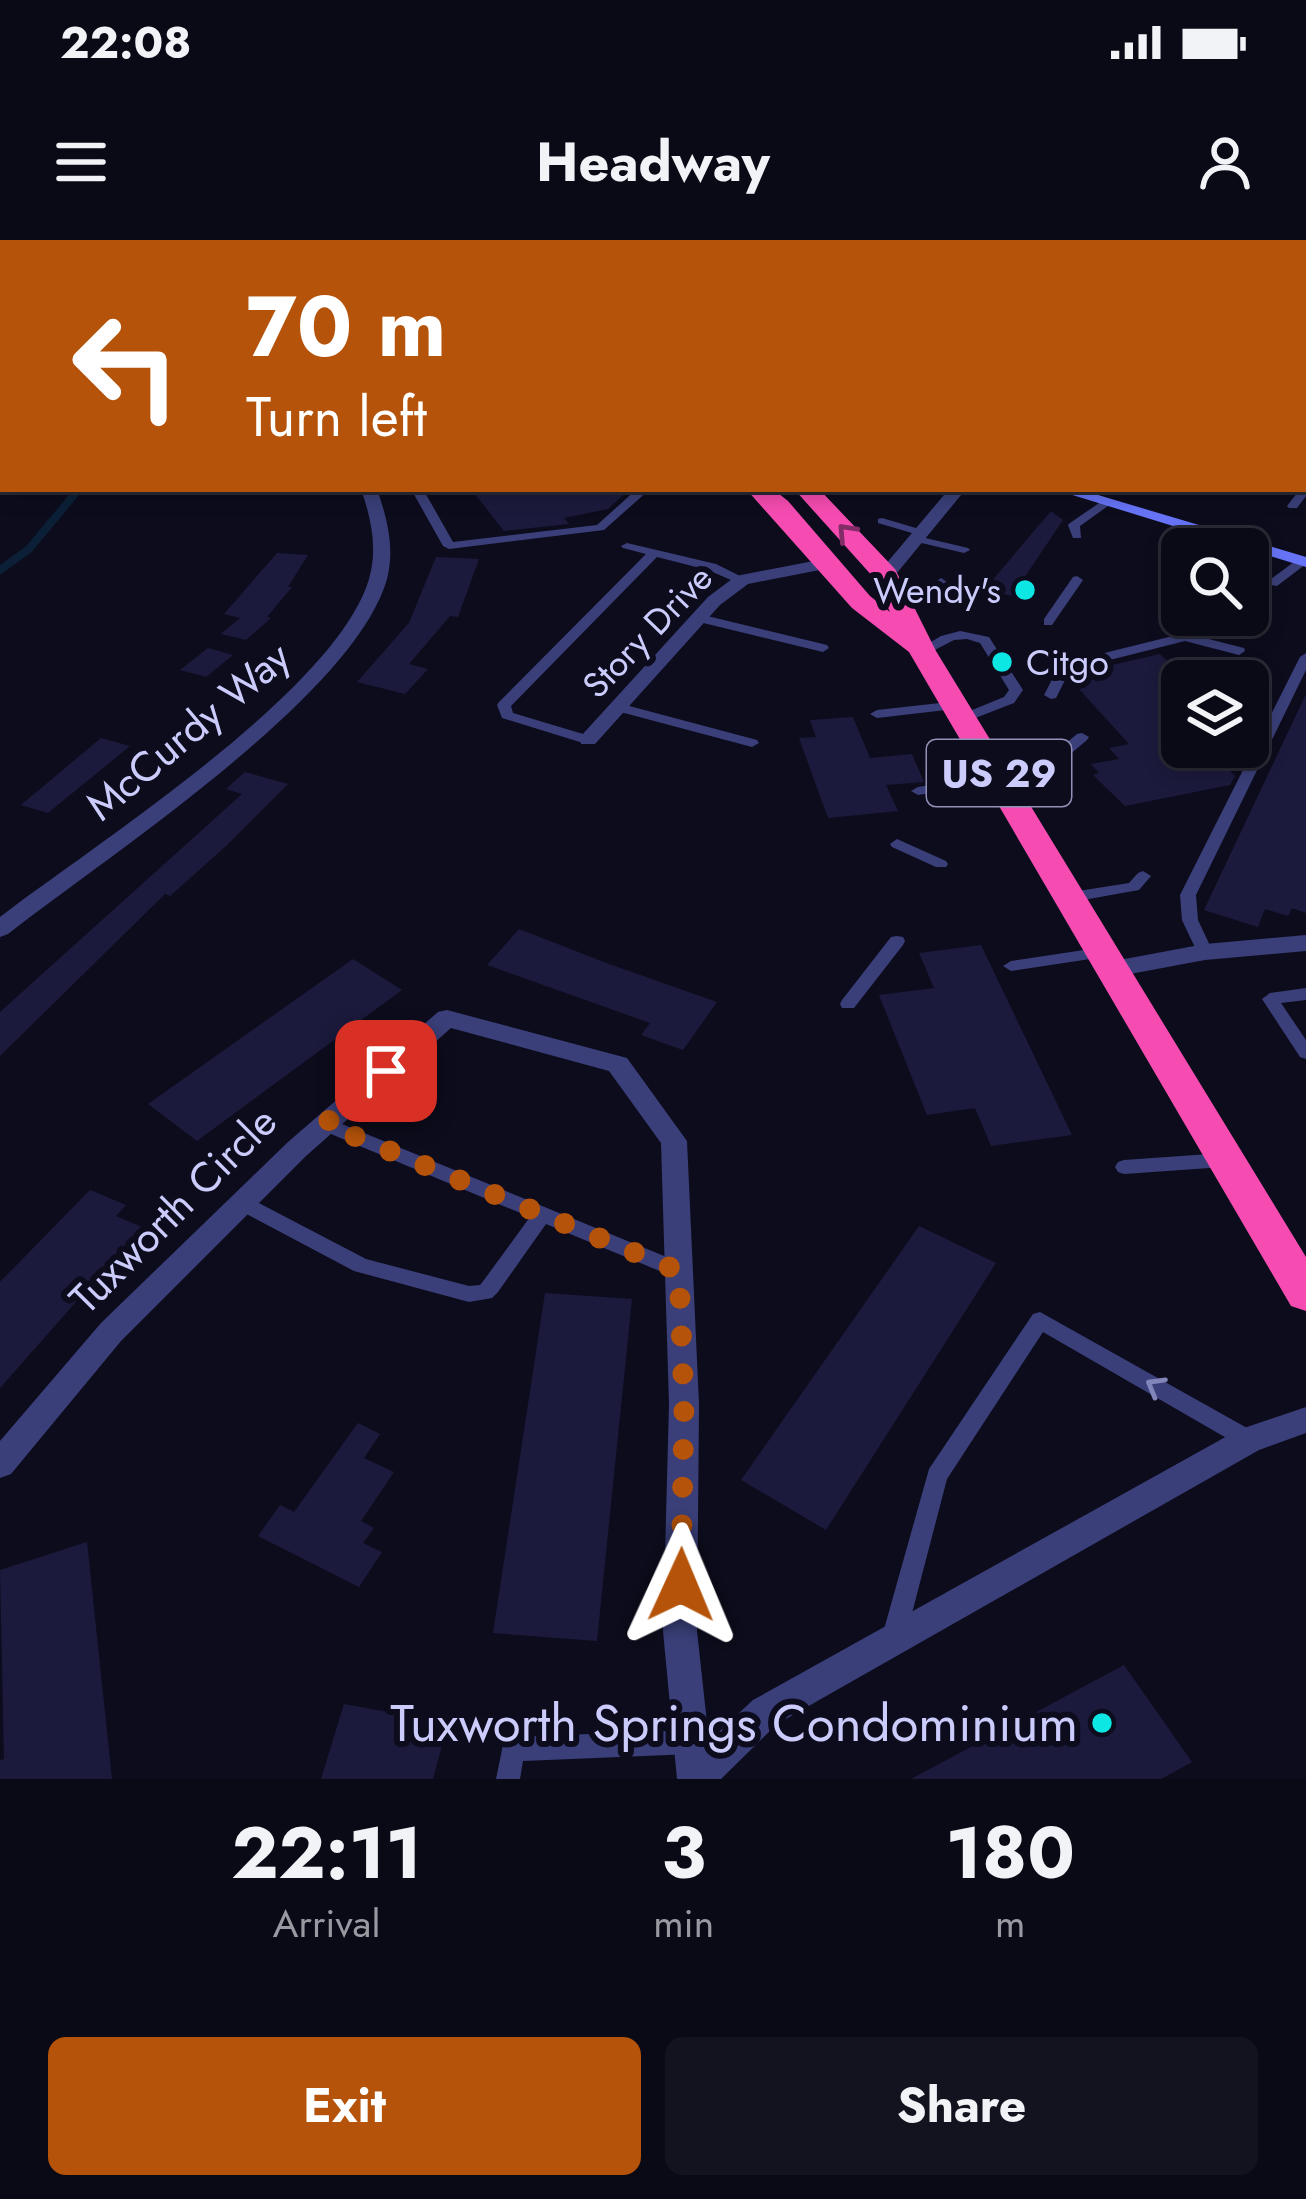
<!DOCTYPE html>
<style>
:root{--surface:#0a0916;--page:#13121f;--text:#f1f3f6;--muted:#999aa1;--line:#2a2a35;--accent:#b45309}
body{margin:0;font-family:Jost,sans-serif;background:var(--page);color:var(--text);height:100vh;display:flex;flex-direction:column;font-size:45px;white-space:nowrap}
*{box-sizing:border-box;margin:0}
p{font-size:39px;color:var(--muted)}
.icon{flex:none;width:66px;height:66px;fill:none;stroke:currentColor;stroke-width:2;stroke-linecap:round;stroke-linejoin:round}
.map{position:relative;height:1539px;overflow:hidden}
.side{display:flex;flex-direction:column;background:var(--surface);flex:1}
.side>*{flex:none}
.top-card{position:absolute;left:0px;top:0px;width:1308px;height:252px;box-shadow:0 6px 18px #0003,0 0 0 3px var(--line);background:#b45309;color:#fff;overflow:hidden}
.controls{position:absolute;left:1161px;top:288px;display:grid;gap:24px}
.controls a{display:grid;place-items:center;width:108px;height:108px;border-radius:18px;background:var(--surface);box-shadow:0 6px 18px #0003,0 0 0 3px var(--line);font-size:60px}
.pin{position:absolute;display:grid;place-items:center;width:102px;height:102px;color:#fff;margin:-51px;border-radius:24px;box-shadow:0 6px 18px #0006}
.me{position:absolute;width:132px;margin:-66px;rotate:1deg;stroke-linejoin:round;filter:drop-shadow(0 0 9px #0008)}
.turn{display:flex;align-items:center;gap:42px;height:252px;padding:0 48px;font-size:54px}
.turn .icon{width:156px;height:156px;stroke-width:2.5}
.turn b{display:block;font-size:84px;line-height:102px}
.eta{display:flex;justify-content:space-evenly;align-items:center;height:204px;text-align:center}
.eta b{font-size:72px;font-weight:700;line-height:84px}
.action{display:flex;gap:24px;margin-top:auto;padding:24px 48px}
.action a{flex:1;height:138px;border-radius:18px;background:var(--accent);color:#fff;font-size:48px;font-weight:700;line-height:138px;text-align:center}
.action a+a{background:var(--page);color:var(--text)}
.status{display:flex;justify-content:space-between;align-items:center;height:84px;padding:0 60px;background:var(--surface);direction:ltr}
.status svg{height:33px;fill:currentColor}
header{display:flex;justify-content:space-between;align-items:center;height:156px;padding:0 48px;background:var(--surface);font-size:54px;font-weight:700}
.map>svg:first-child{display:block}
.lines{fill:none;stroke-linecap:round;stroke-linejoin:round}
.stream{stroke:#0b2037;stroke-width:8}
.building{fill:#1c1a3c}
.lane{fill:#3a3f79;fill-rule:evenodd}
.street{fill:#3a3f79;fill-rule:evenodd}
.secondary{fill:#6774f7;fill-rule:evenodd}
.highway{fill:#f64cb2;fill-rule:evenodd}
.oneway{stroke:#822c68}
.oneway2{stroke:#8285ba}
.route{stroke:#b45309;stroke-width:21;stroke-dasharray:0 37.8}
.poi-dot{fill:#0ce7e4;stroke:#0d0c1d;stroke-width:4.5}
.labels{text-anchor:middle;dominant-baseline:central;stroke-width:12;stroke-linejoin:round;paint-order:stroke}
.far-poi-label{font-size:36px;fill:#cbcbfc;stroke:#0d0c1d;text-anchor:end}
.far-street-label{font-size:36px;fill:#cbcbfc;stroke:#0d0c1d}
.shield{fill:#0d0c1d;stroke:#9292b9;stroke-width:3}
.shield-label{font-size:39px;font-weight:bold;fill:#cbcbfc}
.street-label{font-size:42px;fill:#cbcbfc;stroke:#0d0c1d}
.near-poi-label{font-size:51px;fill:#cbcbfc;stroke:#0d0c1d;text-anchor:end}
</style>
<div class="status"><b>22:08</b><svg viewBox="0 0 49 12"><path d="M0 12V9h3v3zM5 12V6h3v6zM10 12V3h3v9zM15 12V0h3v12zM26 1h20v11H26zM47 4h2v5h-2z"/></svg></div>
<header><svg class="icon" aria-label="menu" viewBox="0 0 24 24"><path d="M4 6h16M4 12h16M4 18h16"/></svg>Headway<svg class="icon" aria-label="person" viewBox="0 0 24 24"><circle cx="12" cy="8" r="4"/><path d="M4 21q1-7 8-7t8 7"/></svg></header>
<div class="map">
<svg width="1306" height="1539" viewBox="0 0 1306 1539">
<rect width="100%" height="100%" fill="#0d0c1d"/>
<g class="lines">
<polyline class="stream" points="0,330 29,309 79,249"/>
</g>
<g class="building">
<polygon points="471,249 630,249 608,269 564,278 569,284 504,291"/>
<polygon points="1051,271 1063,280 1012,356 985,349"/>
<polygon points="277,313 308,315 288,347 292,347 267,377 271,378 246,400 221,394 240,378 224,374"/>
<polygon points="436,317 479,319 458,377 450,376 409,424 428,429 405,454 357,442 409,383"/>
<polygon points="208,408 233,415 206,437 180,430"/>
<polygon points="1160,414 1169,423 1182,421 1182,507 1207,507 1235,536 1230,545 1125,566 1093,535 1099,533 1091,524 1119,519 1109,508 1129,504 1070,439 1073,434"/>
<polygon points="1306,454 1306,673 1292,668 1288,676 1265,669 1258,687 1204,670"/>
<polygon points="853,477 870,518 912,514 924,542 886,545 898,571 828,578 799,498 816,497 810,480"/>
<polygon points="101,498 130,506 48,573 21,565"/>
<polygon points="245,532 288,544 226,606 170,656 165,654 0,816 0,772 242,554 226,549"/>
<polygon points="519,689 609,724 717,762 683,810 641,795 650,783 487,725"/>
<polygon points="981,705 1072,895 991,906 975,868 927,875 879,755 934,748 919,713"/>
<polygon points="353,719 402,750 197,901 148,864"/>
<polygon points="90,950 126,965 116,976 142,987 0,1148 0,1042"/>
<polygon points="919,986 996,1023 826,1290 741,1240"/>
<polygon points="545,1053 632,1059 597,1401 493,1393"/>
<polygon points="358,1183 380,1194 364,1218 394,1232 361,1281 374,1288 363,1303 382,1312 359,1347 258,1296 280,1265 294,1272"/>
<polygon points="87,1302 112,1539 0,1539 0,1520 4,1519 0,1330"/>
<polygon points="1124,1425 1192,1522 1161,1539 911,1539"/>
<polygon points="344,1464 448,1483 433,1539 321,1539"/>
</g>
<g class="lines">
<g class="lane">
<polygon points="426,0 439,0 434,3 421,3"/>
<rect x="781" y="0" width="8" height="3"/>
<polygon points="954,0 962,0 963,3 955,3"/>
<polygon points="1228,0 1237,0 1239,3 1230,3"/>
<rect x="1305" y="105" width="1" height="7"/>
<rect x="1305" y="164" width="1" height="7"/>
<polygon points="1306,245 1306,256 1297,268 1289,268 1287,266 1300,249 1305,249"/>
<polygon points="411,249 423,249 453,302 597,285 637,249 650,249 604,290 449,309 443,306"/>
<polygon points="1102,261 1112,263 1080,286 1081,298 1073,298 1068,285 1070,283"/>
<polygon points="882,278 926,291 928,293 922,296 878,283 878,279"/>
<polygon points="1204,291 1214,293 1189,309 1182,309 1182,313 1171,319 1161,317"/>
<polygon points="917,296 968,308 970,310 964,313 913,301 911,299"/>
<polygon points="627,303 716,324 748,340 738,343 708,330 657,317 511,466 513,473 593,497 593,503 583,503 502,478 497,465 499,462 646,314 623,308 621,306"/>
<polygon points="1306,318 1306,324 1277,346 1248,341 1248,333 1271,339 1298,319"/>
<polygon points="1077,336 1083,340 1052,385 1044,385 1044,379 1073,337"/>
<polygon points="941,338 947,342 948,359 898,365 892,361 898,357 937,353 935,342"/>
<polygon points="699,374 827,405 829,408 823,412 695,381 695,375"/>
<polygon points="960,391 989,397 1023,450 1014,463 965,482 958,478 960,475 1004,457 1009,450 980,403 967,399 954,400 927,414 922,415 916,411 941,396"/>
<polygon points="1185,393 1244,408 1245,411 1239,415 1185,401 1070,430 1056,458 1051,459 1044,455 1060,424"/>
<polygon points="1306,413 1306,430 1196,655 1198,680 1213,712 1211,716 1199,716 1182,680 1180,655 1300,417"/>
<polygon points="958,461 963,462 963,468 877,478 870,474 877,470"/>
<polygon points="618,463 757,500 759,503 752,507 613,470 613,464"/>
<polygon points="1082,493 1089,497 1087,500 1017,559 1007,559 1005,556 1007,553 1077,494"/>
<polygon points="1002,534 1009,538 1007,541 918,555 911,551 918,547"/>
<polygon points="897,599 946,621 948,624 946,627 936,627 892,607 890,604"/>
<polygon points="1143,631 1151,636 1139,650 1072,662 1064,657 1072,652 1129,643 1138,633"/>
<polygon points="897,696 903,697 905,701 903,705 854,768 842,768 840,764 842,760 891,697"/>
<polygon points="1104,707 1110,708 1112,712 1110,716 1011,731 1003,726 1011,721"/>
<polygon points="1306,748 1306,760 1281,763 1306,800 1306,819 1300,817 1262,759 1270,753"/>
<polygon points="325,877 686,1025 689,1031 686,1037 679,1039 546,984 498,1052 492,1058 469,1062 354,1031 235,968 233,963 235,958 242,956 249,958 366,1019 469,1046 480,1045 484,1040 530,977 319,889 316,884 319,879"/>
<polygon points="1224,913 1230,915 1233,920 1230,925 1224,927 1124,934 1118,932 1115,927 1118,922 1124,920"/>
<polygon points="1040,1072 1256,1193 1260,1200 1256,1207 1249,1209 1242,1207 1043,1092 947,1239 905,1400 901,1408 893,1411 885,1408 881,1400 929,1229 1033,1074"/>
<polygon points="692,1490 701,1493 704,1502 701,1511 692,1514 523,1521 520,1539 496,1539 504,1500 513,1497"/>
</g>
<g class="street">
<rect x="0" y="33" width="3" height="8"/>
<rect x="0" y="186" width="3" height="10"/>
<path d="M361,249H377C387,278 395,308 387,339C354,456 106,617 8,694L0,697V677C95,604 336,451 369,339C378,308 371,278 361,249Z"/>
<polygon points="949,249 966,249 892,339 880,339 880,331"/>
<polygon points="829,318 838,323 835,327 748,344 720,365 595,504 581,504 581,496 708,357 736,336"/>
<polygon points="1306,695 1306,711 1205,720 1114,737 1102,729 1114,721 1205,704"/>
<polygon points="447,770 627,818 687,901 699,1164 697,1391 709,1501 753,1460 1238,1190 1306,1167 1306,1193 1259,1210 777,1484 721,1539 677,1539 663,1391 669,1164 661,903 609,831 451,788 306,916 121,1101 11,1234 0,1238 0,1201 101,1083 288,902 438,772"/>
</g>
<g class="secondary">
<polygon points="599,0 766,0 769,3 602,3"/>
<polygon points="1306,1 1306,9 1305,9 1305,3 1300,3"/>
<polygon points="1053,249 1078,249 1306,317 1306,327"/>
</g>
<g class="highway">
<polygon points="439,0 459,0 461,3 441,3"/>
<polygon points="475,0 495,0 497,3 477,3"/>
<polygon points="746,249 773,249 788,261 870,356 890,372 874,338 794,249 819,249 895,329 936,411 1306,1017 1306,1071 1291,1066 909,412 852,368"/>
</g>
</g>
<defs><path id="oneway-chevron" d="M-2-3.5L2.5 0L-2 3.5" fill="none" stroke-width="1.6" stroke-linecap="round" stroke-linejoin="round" transform="scale(3)"/></defs>
<use class="oneway" href="#oneway-chevron" transform="translate(846 292) rotate(-133)"/>
<use class="oneway2" href="#oneway-chevron" transform="translate(1155 1146) rotate(-150)"/>
<g class="lines">
<polyline class="route" points="386,831 325,884 679,1031 684,1164 681,1345"/>
</g>
<g class="poi-dot">
<circle cx="1025" cy="350" r="12"/>
<circle cx="1002" cy="422" r="12"/>
<circle cx="1102" cy="1483" r="12"/>
</g>
<g class="labels">
<g class="far-poi-label">
<text x="1001" y="350">Wendy's</text>
<text x="1026" y="422" text-anchor="start">Citgo</text>
</g>
<g class="far-street-label">
<text transform="translate(647 391) rotate(-46)">Story Drive</text>
</g>
<rect class="shield" x="927" y="500" width="144" height="66" rx="9"/>
<g class="shield-label">
<text x="999" y="533">US 29</text>
</g>
<g class="street-label">
<text transform="translate(188 491) rotate(-40)">McCurdy Way</text>
<text transform="translate(173 970) rotate(-45)">Tuxworth Circle</text>
</g>
<g class="near-poi-label">
<text x="1078" y="1483">Tuxworth Springs Condominium</text>
</g>
</g>
</svg>
<div class="controls">
<a><svg class="icon" aria-label="search" viewBox="0 0 24 24"><circle cx="10" cy="10" r="6"/><path d="M15 15l6 6"/></svg></a>
<a><svg class="icon" aria-label="layers" viewBox="0 0 24 24"><path d="M12 4l9 5-9 5-9-5zM3 14l9 5 9-5"/></svg></a>
</div>
<div class="pin" style="left:386px;top:831px;background:#d93025"><svg class="icon" aria-label="arrive" viewBox="0 0 24 24"><path d="M6 21V4h12l-3 4 3 4H6"/></svg></div>
<svg class="me" style="left:681px;top:1345px" viewBox="-20 -20 40 40"><path d="M0-17L14 15 0 8-14 15z" fill="#b45309" stroke="#fff" stroke-width="4"/></svg>
<div class="top-card">
<div class="turn"><svg class="icon" aria-label="left" viewBox="0 0 24 24"><path d="M17 20v-9H6M10 6l-5 5 5 5"/></svg><div><b>70 m</b>Turn left</div></div>
</div>
</div>
<section class="side">
<div class="eta">
<div><b>22:11</b><p>Arrival</p></div>
<div><b>3</b><p>min</p></div>
<div><b>180</b><p>m</p></div>
</div>
<div class="action"><a>Exit</a><a>Share</a></div>
</section>
